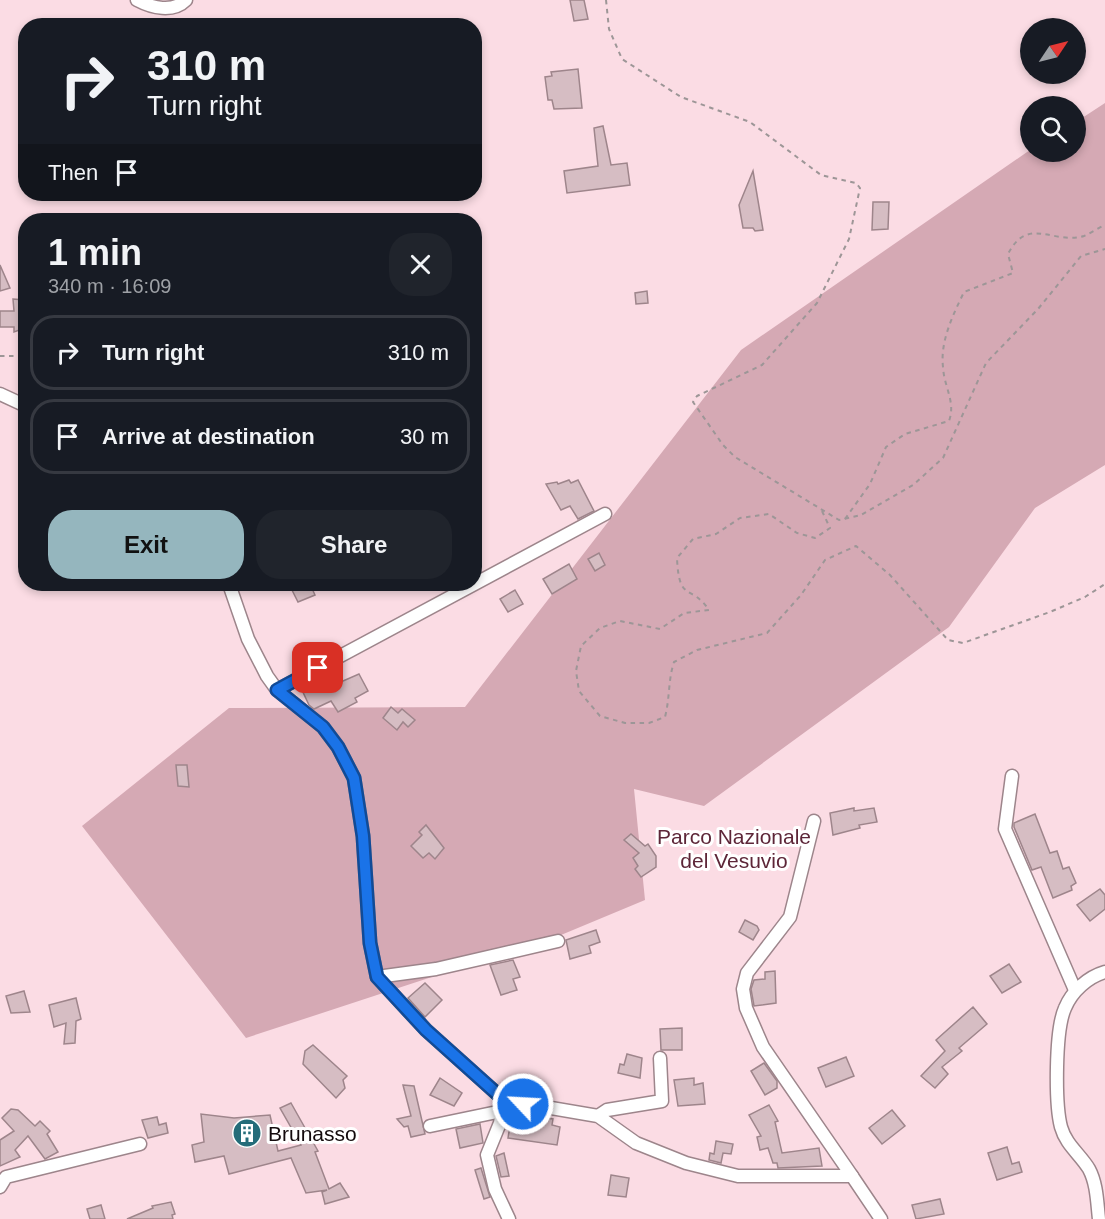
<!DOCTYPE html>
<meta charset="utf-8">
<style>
:root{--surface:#171b24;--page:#20242c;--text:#f1f3f6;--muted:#9ea1a6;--line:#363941;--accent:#95b6be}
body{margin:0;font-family:Helvetica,sans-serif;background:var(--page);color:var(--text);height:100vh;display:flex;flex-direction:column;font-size:22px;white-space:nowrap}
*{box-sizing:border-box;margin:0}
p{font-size:20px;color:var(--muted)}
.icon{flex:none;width:33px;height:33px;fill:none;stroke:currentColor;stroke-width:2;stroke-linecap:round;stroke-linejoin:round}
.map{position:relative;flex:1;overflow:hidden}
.drawer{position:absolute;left:18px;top:213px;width:464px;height:378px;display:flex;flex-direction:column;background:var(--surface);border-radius:24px;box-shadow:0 3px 9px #0003}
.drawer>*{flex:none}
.banner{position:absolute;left:18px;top:18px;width:464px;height:183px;border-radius:24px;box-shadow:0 3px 9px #0003;background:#171b24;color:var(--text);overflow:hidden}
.needle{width:39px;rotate:55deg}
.tools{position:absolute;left:1020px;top:18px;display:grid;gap:12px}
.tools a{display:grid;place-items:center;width:66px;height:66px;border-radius:50%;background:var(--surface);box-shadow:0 3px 9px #0003;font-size:30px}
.pin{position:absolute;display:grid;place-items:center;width:51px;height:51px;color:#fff;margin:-26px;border-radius:12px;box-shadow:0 3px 9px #0006}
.me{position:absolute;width:66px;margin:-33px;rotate:295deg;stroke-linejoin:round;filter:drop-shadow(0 0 4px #0008)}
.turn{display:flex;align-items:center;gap:21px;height:126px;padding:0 30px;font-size:27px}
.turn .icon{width:78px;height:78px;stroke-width:2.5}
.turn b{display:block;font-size:42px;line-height:51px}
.then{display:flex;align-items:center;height:57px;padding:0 30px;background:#0003;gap:12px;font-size:22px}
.round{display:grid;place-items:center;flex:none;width:63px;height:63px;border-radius:24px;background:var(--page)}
.headline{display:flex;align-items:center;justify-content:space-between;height:102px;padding:0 30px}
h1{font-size:36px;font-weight:700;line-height:45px}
.button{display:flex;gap:12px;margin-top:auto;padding:12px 30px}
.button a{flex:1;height:69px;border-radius:24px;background:var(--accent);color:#111;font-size:24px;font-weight:700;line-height:69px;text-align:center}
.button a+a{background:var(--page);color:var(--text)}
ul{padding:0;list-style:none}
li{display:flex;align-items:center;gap:18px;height:75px;margin:0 12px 9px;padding:0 18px;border:3px solid var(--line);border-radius:24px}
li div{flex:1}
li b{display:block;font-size:22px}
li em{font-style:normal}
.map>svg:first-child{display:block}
.green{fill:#fbdce4;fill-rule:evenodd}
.forest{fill:#d5a9b4}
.building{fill:#d6bdc3;stroke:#9e858b;stroke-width:1.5}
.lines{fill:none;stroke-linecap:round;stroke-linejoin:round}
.minor-casing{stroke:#9d858b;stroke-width:15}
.path{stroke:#9d9697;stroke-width:2;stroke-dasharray:4.5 4.5;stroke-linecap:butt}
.minor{stroke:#fff;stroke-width:12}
.route-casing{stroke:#114b97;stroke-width:15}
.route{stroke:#1a73e8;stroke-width:10}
.labels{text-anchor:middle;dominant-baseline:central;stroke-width:6;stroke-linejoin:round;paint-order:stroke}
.park-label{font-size:21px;fill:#5d2638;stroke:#fff}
.poi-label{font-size:21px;fill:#130a0c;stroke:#fff;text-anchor:start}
</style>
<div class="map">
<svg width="1105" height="1219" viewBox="0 0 1105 1219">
<rect width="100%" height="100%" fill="#fef9fa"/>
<path class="green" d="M0,0H1105V1219H0ZM26,26H474V194H26ZM1030,28H1076V74H1030ZM1030,106H1076V152H1030ZM26,220H474V584H26Z"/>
<polygon class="forest" points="1105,103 1105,465 1035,508 949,627 704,806 634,789 645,900 513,955 444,973 246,1038 82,826 229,708 465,707 741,350 1030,150 1076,152 1076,122"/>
<g class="building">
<polygon points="570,0 584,0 588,19 574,21"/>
<polygon points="578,69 582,108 554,109 552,100 548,100 545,77 552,76 551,72"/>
<polygon points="603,126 611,165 627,163 630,185 567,193 564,171 598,166 594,128"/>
<polygon points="753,171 763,230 755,231 753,228 743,228 739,205"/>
<polygon points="873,202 889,202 888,229 872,230"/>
<polygon points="0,265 10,288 0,291"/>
<polygon points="647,291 648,303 636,304 635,293"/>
<polygon points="13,299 25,300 25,328 14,332 14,327 0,327 0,311 14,311"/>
<polygon points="569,480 571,483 578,480 594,511 578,519 570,506 561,510 546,484 557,482 558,484"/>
<polygon points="599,553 605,565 595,571 588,559"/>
<polygon points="569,564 577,579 552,594 543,579"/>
<polygon points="297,584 310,584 315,595 298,602 292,590 299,586"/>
<polygon points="515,590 523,604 508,612 500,599"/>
<polygon points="359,674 368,691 355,698 357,702 338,712 331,701 314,709 309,705 302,690 323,680 327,688"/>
<polygon points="391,707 398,713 402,709 415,720 408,727 403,722 397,730 383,718"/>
<polygon points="176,765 187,765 189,787 178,786"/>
<polygon points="854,808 854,811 874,808 877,822 859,825 860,828 833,835 830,813"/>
<polygon points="1035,814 1050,853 1057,851 1063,869 1069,867 1076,883 1071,886 1072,890 1053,898 1041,867 1032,870 1014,827 1014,823"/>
<polygon points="426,825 444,848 435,859 429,853 423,858 411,846 422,835 419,832"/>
<polygon points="631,834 645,846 648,844 656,856 656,867 641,877 635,869 638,866 633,858 639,853 624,840"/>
<polygon points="1100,889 1105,895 1105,909 1090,921 1077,905"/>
<polygon points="745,920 757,926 759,930 753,940 739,932"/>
<polygon points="596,930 600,942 589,946 591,953 570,959 566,940"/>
<polygon points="513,960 520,977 513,979 517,990 501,995 490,965"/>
<polygon points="1009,964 1021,982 1002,993 990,976"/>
<polygon points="775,971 776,1003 754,1006 751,989 754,980 765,979 765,972"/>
<polygon points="425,983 442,1000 425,1017 408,998"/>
<polygon points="24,991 30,1012 11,1013 6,996"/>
<polygon points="76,998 81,1019 76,1021 75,1043 64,1044 66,1023 54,1027 49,1005"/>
<polygon points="973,1007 987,1024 959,1048 962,1051 942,1067 948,1074 935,1088 921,1076 945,1051 936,1040"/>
<polygon points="682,1028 682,1050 661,1050 660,1029"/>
<polygon points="313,1045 347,1076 343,1080 345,1088 336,1098 303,1064 305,1051"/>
<polygon points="627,1054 642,1058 640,1078 618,1073 620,1064 624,1065"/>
<polygon points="846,1057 854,1076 826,1087 818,1068"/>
<polygon points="764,1063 777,1081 777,1088 765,1095 751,1071"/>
<polygon points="440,1078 462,1093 454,1106 430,1095"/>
<polygon points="694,1078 694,1085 703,1083 705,1104 678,1106 674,1080"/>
<polygon points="403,1085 414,1086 425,1134 411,1137 408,1126 404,1127 397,1119 411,1116"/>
<polygon points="291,1103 318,1151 315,1152 329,1189 340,1183 349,1197 325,1204 322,1192 327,1190 306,1193 291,1158 229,1174 224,1156 195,1162 192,1145 204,1142 201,1114 234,1118 270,1115 278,1151 301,1145 280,1108"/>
<polygon points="769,1105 778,1121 775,1122 782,1153 819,1148 822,1166 778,1168 777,1163 773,1163 768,1148 760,1150 757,1137 761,1136 749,1115"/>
<polygon points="11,1109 18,1110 35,1126 40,1121 50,1131 47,1134 58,1152 45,1159 28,1136 15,1150 20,1157 0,1166 0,1140 14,1131 2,1118"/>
<polygon points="892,1110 905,1126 882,1144 869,1128"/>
<polygon points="512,1113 553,1119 552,1125 560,1127 557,1145 508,1138"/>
<polygon points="157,1117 159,1125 166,1123 168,1133 148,1138 142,1120"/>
<polygon points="480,1124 483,1143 460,1148 456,1129"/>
<polygon points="716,1141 733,1144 731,1154 723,1153 721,1163 709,1160 710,1153 714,1154"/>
<polygon points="1007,1147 1012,1164 1019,1162 1022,1172 997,1180 988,1153"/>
<polygon points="504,1153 509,1176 501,1177 496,1156"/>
<polygon points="481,1168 490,1197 484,1199 475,1170"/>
<polygon points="611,1175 629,1178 626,1197 608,1195"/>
<polygon points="940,1199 944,1214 916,1219 912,1205"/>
<polygon points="171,1202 175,1214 172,1215 173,1219 127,1219 153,1208 152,1206"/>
<polygon points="101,1205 105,1219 90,1219 87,1209"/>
</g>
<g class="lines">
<g class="minor-casing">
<g id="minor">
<path d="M137,0C152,8 173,13 186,0"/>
<polyline points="0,394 26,406"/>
<polyline points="229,584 248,639 267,676 277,690 323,727 338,747 354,778 363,836 370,943 377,977 426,1030 504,1100 500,1123 487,1155 495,1189 509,1219"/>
<polyline points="277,690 605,514"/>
<polyline points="1012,776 1005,829 1075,990"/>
<polyline points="814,821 790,917 747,973 743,989 746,1008 763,1047 852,1176"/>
<polyline points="377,977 436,969 558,941"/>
<polyline points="504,1100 598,1116 636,1143 686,1163 738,1176 852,1176 881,1219"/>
<polyline points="598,1116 607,1110 662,1101 660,1058"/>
<polyline points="430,1126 502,1111"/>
<polyline points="0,1187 6,1177 140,1144"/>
<path d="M1099,1219C1097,1202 1097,1184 1089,1169C1080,1154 1066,1145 1061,1127C1055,1104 1055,1030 1065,1008C1072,991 1088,977 1105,972"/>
</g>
</g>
<g class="path">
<polyline points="606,0 609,29 622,59 681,97 750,122 821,175 856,183 860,188 849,239 817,303 762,365 697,396 693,402 723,445 735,457 839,520 861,515 913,485 943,458 986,363 1038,309 1081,256 1105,249"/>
<polyline points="0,356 26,356"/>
<polyline points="474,365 480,363"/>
<path d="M822,511L830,528L815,538L797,533L769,514L740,518L716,534L693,539L677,558C679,604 691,583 709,610L684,613L660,629L620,621L600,628L581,646L576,671L579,691L600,716L625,723H649L665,717C670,698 668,680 674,662L697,650L767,633L801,595L825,560L856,546L890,575L948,640L963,643L1050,612L1085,597L1105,584"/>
<path d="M845,519L870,484L886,447L905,434L949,421C956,402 944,387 943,367C940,341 953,315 964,292L1013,273L1008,254C1028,215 1053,245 1084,236C1091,233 1098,228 1105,225"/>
</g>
<use href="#minor" class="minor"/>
</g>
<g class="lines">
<g class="route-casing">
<polyline id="route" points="318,668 277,690 323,727 338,747 354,778 363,836 370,943 377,977 426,1030 504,1100 523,1104"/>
</g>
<use href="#route" class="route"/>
</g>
<defs>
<g id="building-disc" transform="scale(1.5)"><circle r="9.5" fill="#246c79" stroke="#fff"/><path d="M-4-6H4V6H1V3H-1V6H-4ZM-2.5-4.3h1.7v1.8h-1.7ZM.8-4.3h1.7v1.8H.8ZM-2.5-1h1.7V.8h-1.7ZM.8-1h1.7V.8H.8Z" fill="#fff"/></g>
</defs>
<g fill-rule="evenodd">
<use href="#building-disc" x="247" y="1133"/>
</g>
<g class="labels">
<g class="park-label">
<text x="734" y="836">Parco Nazionale<tspan x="734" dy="24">del Vesuvio</tspan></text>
</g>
<g class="poi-label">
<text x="268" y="1133">Brunasso</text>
</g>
</g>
</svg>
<div class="tools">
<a><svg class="needle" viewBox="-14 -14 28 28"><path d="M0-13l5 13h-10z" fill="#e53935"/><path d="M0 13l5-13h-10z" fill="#9ea1a6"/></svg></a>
<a><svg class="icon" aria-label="search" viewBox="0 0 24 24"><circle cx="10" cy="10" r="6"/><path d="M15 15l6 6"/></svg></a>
</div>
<div class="pin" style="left:318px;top:668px;background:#d93025"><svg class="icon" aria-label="arrive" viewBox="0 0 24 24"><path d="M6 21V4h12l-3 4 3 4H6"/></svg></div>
<svg class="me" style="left:523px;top:1104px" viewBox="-20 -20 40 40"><circle r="17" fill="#1a73e8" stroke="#fff" stroke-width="3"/><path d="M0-11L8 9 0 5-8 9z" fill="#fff"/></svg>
<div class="banner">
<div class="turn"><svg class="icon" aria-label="right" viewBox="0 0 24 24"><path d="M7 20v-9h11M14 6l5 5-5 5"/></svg><div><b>310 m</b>Turn right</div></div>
<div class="then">Then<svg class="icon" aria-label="arrive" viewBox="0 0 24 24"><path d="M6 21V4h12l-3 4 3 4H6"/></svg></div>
</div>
<section class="drawer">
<div class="headline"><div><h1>1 min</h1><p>340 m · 16:09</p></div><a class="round"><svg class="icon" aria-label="close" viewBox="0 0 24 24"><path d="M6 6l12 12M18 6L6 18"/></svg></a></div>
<ul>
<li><svg class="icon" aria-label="right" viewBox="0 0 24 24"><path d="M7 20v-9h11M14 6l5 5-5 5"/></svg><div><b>Turn right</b></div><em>310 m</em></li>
<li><svg class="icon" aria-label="arrive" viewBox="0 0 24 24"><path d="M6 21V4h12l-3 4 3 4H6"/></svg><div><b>Arrive at destination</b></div><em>30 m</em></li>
</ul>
<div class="button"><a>Exit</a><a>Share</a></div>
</section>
</div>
